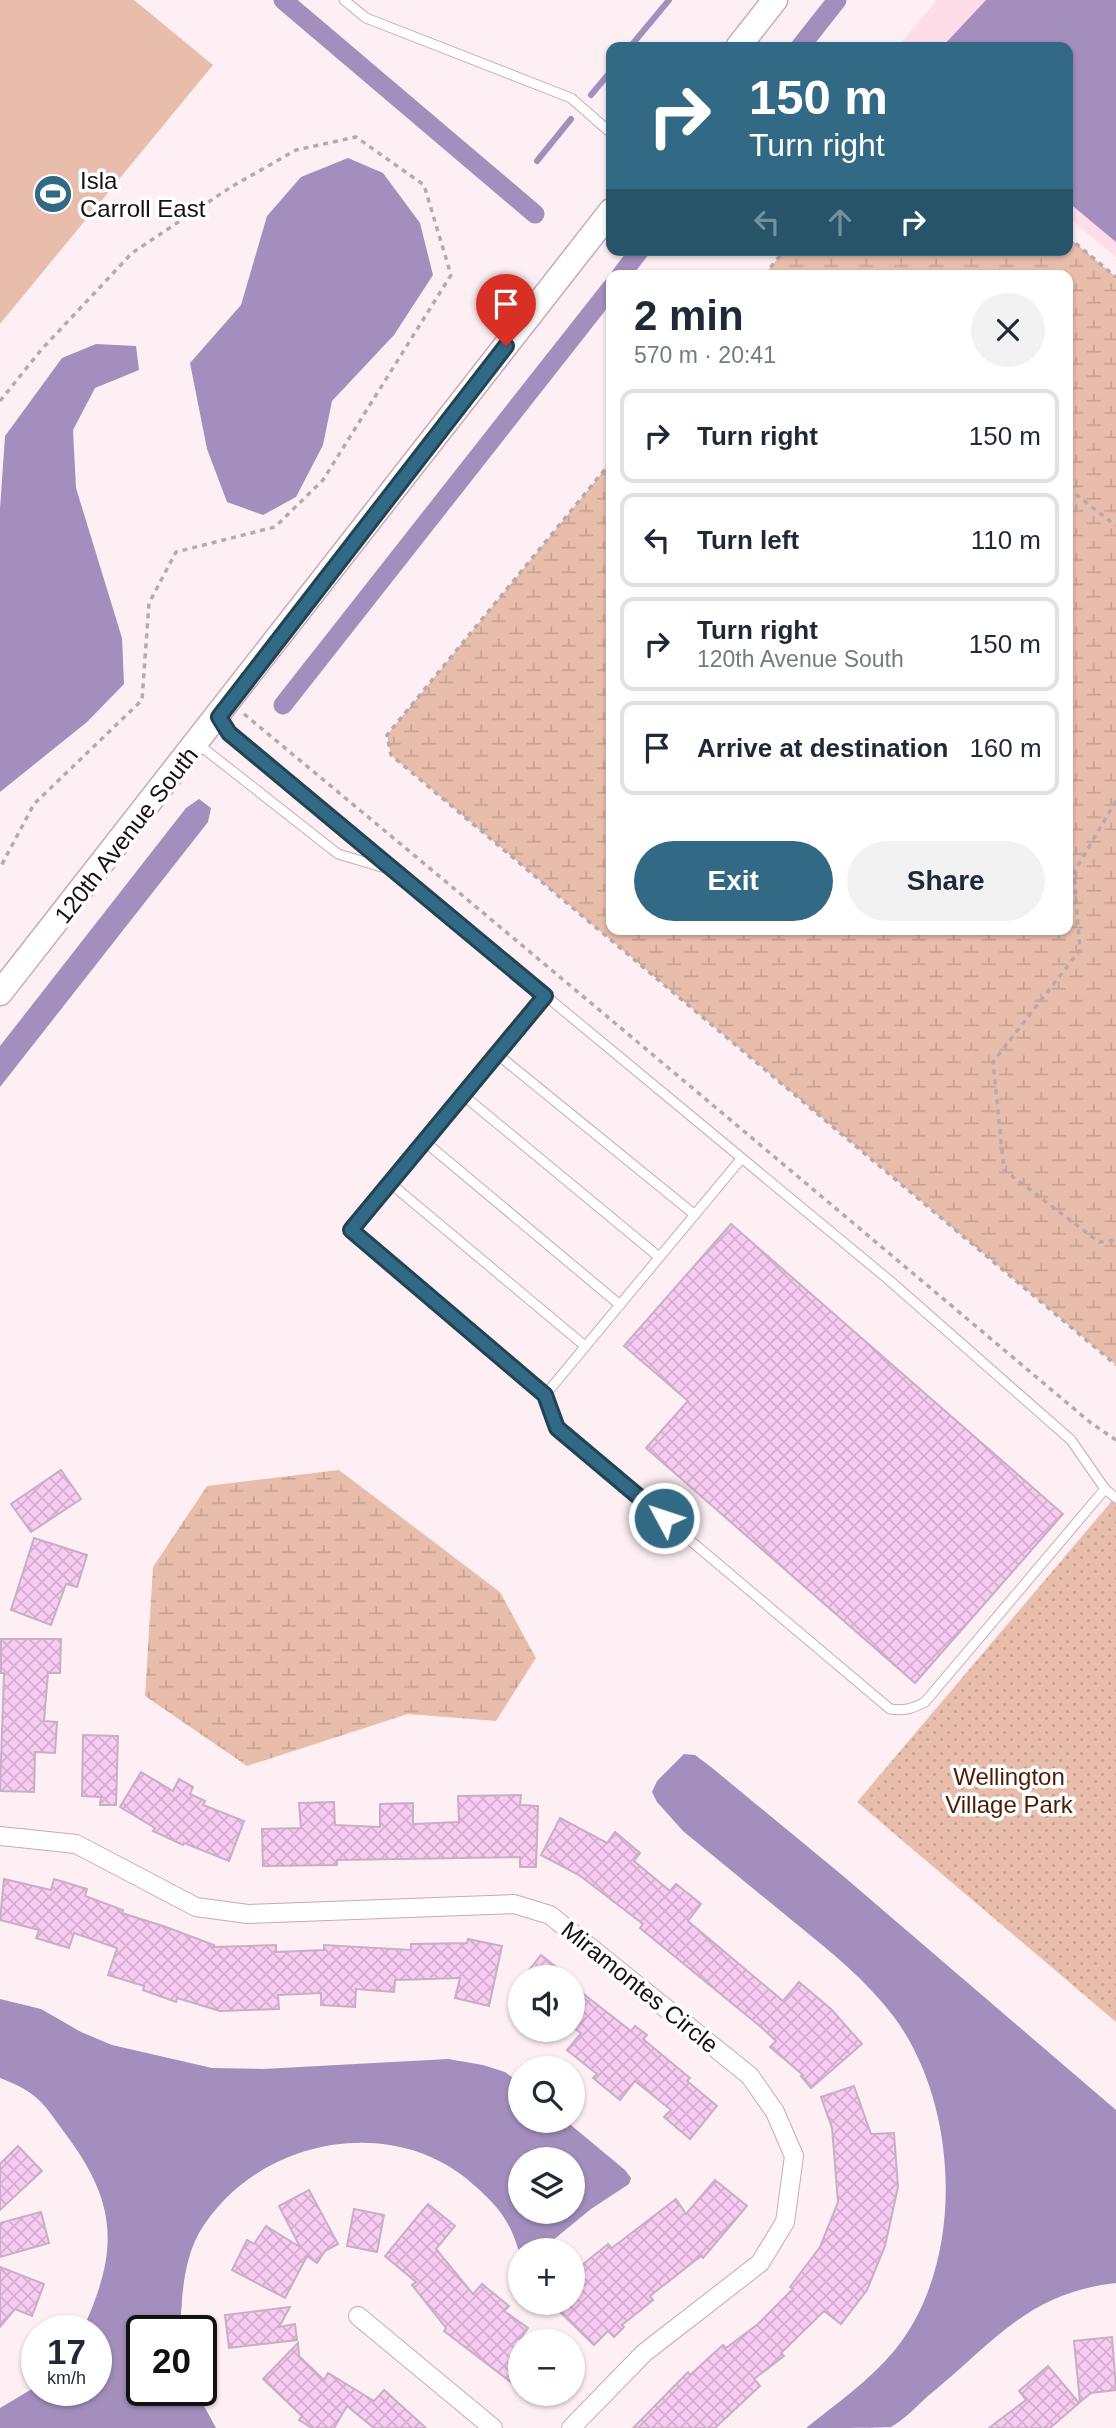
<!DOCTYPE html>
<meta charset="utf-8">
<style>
:root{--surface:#fff;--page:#f2f2f3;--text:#1f2937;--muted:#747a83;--line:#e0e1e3;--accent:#326984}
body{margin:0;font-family:Arial,sans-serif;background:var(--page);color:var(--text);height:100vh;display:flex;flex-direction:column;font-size:26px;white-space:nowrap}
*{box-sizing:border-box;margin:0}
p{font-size:23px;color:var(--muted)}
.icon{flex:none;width:38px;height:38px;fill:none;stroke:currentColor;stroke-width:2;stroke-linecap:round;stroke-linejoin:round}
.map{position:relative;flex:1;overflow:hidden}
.sheet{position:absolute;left:606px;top:270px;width:467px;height:665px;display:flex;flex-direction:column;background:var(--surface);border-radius:14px;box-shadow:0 2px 5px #0004}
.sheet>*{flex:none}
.guide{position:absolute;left:606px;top:42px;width:467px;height:214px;border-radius:14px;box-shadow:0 2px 5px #0004;background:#326984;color:#fff;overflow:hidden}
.tools{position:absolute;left:508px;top:1965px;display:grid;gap:14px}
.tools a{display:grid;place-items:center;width:77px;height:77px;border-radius:50%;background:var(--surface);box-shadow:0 2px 5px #0004;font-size:35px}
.speed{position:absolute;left:21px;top:2315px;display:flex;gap:14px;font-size:35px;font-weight:700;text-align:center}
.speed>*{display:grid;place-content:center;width:91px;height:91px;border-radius:50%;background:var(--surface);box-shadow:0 2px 5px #0004;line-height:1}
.speed small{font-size:18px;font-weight:400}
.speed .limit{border:4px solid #111;border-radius:10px;background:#fff;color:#111}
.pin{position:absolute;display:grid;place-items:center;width:60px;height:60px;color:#fff;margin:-72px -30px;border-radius:50% 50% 50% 0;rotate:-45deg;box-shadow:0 0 7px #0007}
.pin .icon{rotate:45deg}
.me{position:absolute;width:77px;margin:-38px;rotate:310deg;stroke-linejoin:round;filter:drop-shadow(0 0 5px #0008)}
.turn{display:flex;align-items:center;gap:24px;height:147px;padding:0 28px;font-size:32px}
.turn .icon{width:91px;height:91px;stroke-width:2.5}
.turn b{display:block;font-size:49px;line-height:60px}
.lanes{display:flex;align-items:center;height:66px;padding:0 28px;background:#0003;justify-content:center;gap:35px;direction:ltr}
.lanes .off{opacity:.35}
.round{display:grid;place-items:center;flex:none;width:74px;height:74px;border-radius:37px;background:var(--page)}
.headline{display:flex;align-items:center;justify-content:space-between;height:119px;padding:0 28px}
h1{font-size:42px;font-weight:800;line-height:52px}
.cta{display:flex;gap:14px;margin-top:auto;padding:14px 28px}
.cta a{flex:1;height:80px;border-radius:42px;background:var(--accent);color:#fff;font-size:28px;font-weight:800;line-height:80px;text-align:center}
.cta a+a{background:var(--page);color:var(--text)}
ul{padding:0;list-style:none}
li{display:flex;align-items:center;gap:21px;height:94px;margin:0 14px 10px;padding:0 14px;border:4px solid var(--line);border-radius:14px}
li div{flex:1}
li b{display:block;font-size:26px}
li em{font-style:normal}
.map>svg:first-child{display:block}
.built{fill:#fedce8}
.green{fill:#e9bdab}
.wetland{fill:url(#wetland-marsh)}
.park{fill:url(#park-dots)}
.water{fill:#a38ebe;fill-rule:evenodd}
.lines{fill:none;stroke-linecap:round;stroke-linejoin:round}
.stream{stroke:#a38ebe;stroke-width:6}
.canal{stroke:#a38ebe;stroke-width:19}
.building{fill:url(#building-cross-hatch);stroke:#c8afc5;stroke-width:2}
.lane-casing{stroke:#caa9b5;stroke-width:11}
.street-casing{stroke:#caa9b5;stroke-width:20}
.secondary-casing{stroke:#caa9b5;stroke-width:27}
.path{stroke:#b7aaaf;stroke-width:3.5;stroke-dasharray:5 5;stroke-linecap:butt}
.lane{stroke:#fff;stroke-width:9}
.street{stroke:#fff;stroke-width:18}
.secondary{stroke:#fff;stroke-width:24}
.route-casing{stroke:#204456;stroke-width:18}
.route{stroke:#326984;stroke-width:12}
.labels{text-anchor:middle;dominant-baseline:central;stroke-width:7;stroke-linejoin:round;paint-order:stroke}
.poi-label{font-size:24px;fill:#1a0e13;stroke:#fff;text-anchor:start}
.street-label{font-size:24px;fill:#1a0e13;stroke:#fff}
.park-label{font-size:24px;fill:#4d1b04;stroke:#fff}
</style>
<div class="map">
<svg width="1116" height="2428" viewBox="0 0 1116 2428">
<defs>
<pattern id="wetland-marsh" width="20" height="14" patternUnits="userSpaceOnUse" patternTransform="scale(1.75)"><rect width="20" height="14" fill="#e9bdab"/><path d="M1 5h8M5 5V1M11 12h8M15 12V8" fill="none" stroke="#c7a192"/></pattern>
<pattern id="park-dots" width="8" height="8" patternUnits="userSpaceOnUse" patternTransform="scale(1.75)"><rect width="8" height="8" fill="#e9bdab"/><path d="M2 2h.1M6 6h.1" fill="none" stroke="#c7a192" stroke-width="1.8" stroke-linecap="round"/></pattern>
<pattern id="building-cross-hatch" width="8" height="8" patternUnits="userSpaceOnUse" patternTransform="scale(1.75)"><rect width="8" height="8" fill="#f8cbf3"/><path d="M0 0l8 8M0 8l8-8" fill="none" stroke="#d4adcf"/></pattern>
</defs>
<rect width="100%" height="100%" fill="#fdeff4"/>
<polygon class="built" points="937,0 1116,0 1116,257 1068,217 1068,47 898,47"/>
<polygon class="green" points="0,0 134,0 213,65 0,324"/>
<g class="wetland">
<polygon points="1068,237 1116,277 1116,1365 391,755 387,735 611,462 611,929 1068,929 1068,275 764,275 785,250 1068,250"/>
<polygon points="339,1470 500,1592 536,1658 496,1721 408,1714 247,1766 145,1696 153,1567 207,1486"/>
</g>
<polygon class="park" points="1116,1496 1116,2022 857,1802"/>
<g class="water">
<polygon points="986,0 1116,0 1116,242 1068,202 1068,47 942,47"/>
<polygon points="348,158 383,173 420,223 433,275 394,335 332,401 323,445 296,497 263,515 227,502 207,449 190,363 241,305 267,216 301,177"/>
<polygon points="96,344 136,346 139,370 95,388 73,430 76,488 122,638 124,684 87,722 0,792 0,509 5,436 62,358"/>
<polygon points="199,799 211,808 208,822 0,1087 0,1046 186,808"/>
<path d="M684,1754L695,1755L711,1767L842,1875L1116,2110V2283C1026,2293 993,2344 928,2396C917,2406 904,2420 891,2427C881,2428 821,2428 806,2428C836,2404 869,2381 894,2351C966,2264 960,2106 894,2017C866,1980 830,1951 794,1922C757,1892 720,1861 683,1831L657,1802L652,1792L657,1781Z"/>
<path d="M0,1999L41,2009L81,2032L112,2045L212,2068L263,2069L448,2059L483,2065L505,2072L520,2083V2121H566L625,2170L631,2178L629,2184L591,2209L541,2250H520V2255C509,2217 497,2205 467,2179C385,2112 252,2142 199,2233C188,2253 184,2277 182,2299C182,2310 179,2321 181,2331H142V2390L196,2391L216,2428H0V2408L37,2386V2390H96V2331H82C118,2253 119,2206 67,2136C43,2103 39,2093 0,2078ZM520,2160H572V2212H520Z"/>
</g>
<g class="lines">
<g class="stream">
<polyline points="630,47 669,0"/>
<polyline points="591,95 611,71"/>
<polyline points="537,161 571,119"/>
</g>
<g class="canal">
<polyline points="283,0 535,214"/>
<polyline points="800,47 837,0"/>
<polyline points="621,275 640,250"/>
<polyline points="283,705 611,288"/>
</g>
</g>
<g class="building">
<polygon points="731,1224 1063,1514 915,1683 646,1448 688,1401 624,1346"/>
<polygon points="61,1470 81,1499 31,1532 11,1504"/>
<polygon points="34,1538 87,1555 77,1587 66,1584 51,1625 11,1610"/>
<polygon points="1,1639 61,1639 60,1673 48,1673 44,1721 57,1722 55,1753 35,1752 34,1792 0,1791 4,1673 1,1673"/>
<polygon points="83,1735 118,1736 116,1805 100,1805 101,1797 82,1796"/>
<polygon points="141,1772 173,1791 179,1779 193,1787 190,1794 205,1801 203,1805 244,1821 229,1861 184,1843 183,1845 153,1831 155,1828 120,1807"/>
<polygon points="521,1795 520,1805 538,1806 536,1867 520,1867 520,1857 337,1860 337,1865 263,1866 262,1829 301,1828 299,1803 334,1802 335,1825 380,1827 380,1804 413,1803 413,1824 459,1822 458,1796"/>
<polygon points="560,1818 607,1843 615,1832 640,1853 634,1861 670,1891 676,1884 701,1904 688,1921 783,2001 799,1982 832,2010 862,2044 811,2088 801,2076 803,2075 770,2047 776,2041 761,2027 640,1928 643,1924 579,1875 541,1855"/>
<polygon points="4,1879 51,1890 54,1879 87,1889 85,1896 123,1910 122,1913 166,1927 214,1945 213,1947 276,1945 276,1952 324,1950 324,1945 411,1950 411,1944 467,1943 468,1939 502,1946 489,2006 455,1998 460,1978 395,1980 394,1992 356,1989 355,2007 321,2005 321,1993 278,1995 279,2009 220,2011 177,1998 176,2002 143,1990 144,1986 108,1975 117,1948 74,1933 69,1948 36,1938 39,1930 0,1920"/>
<polygon points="541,1955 570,1978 523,1978"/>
<polygon points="572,1985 631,2031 635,2026 647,2035 643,2039 690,2078 687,2081 717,2106 690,2139 664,2117 671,2110 635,2081 620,2100 593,2078 597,2074 567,2050 581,2033 572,2027"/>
<polygon points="854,2086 871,2134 894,2133 898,2187 885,2246 867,2290 841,2324 824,2311 781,2353 784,2356 754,2379 760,2386 715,2428 633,2428 688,2372 690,2375 723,2345 726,2348 758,2324 793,2289 790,2287 820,2247 838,2202 832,2128 821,2097"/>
<polygon points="18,2146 42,2171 0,2210 0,2164"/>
<polygon points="715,2180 747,2206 703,2258 701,2256 650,2296 653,2300 622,2325 624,2327 614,2337 608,2331 594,2345 551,2303 572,2303 572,2281 584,2269 582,2265 608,2244 612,2248 676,2199 686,2214"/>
<polygon points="309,2190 338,2244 325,2251 317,2263 307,2256 285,2298 232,2270 247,2240 254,2244 266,2226 300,2247 279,2206"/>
<polygon points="428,2204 455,2226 436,2249 473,2294 482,2284 509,2306 504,2311 528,2328 520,2339 520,2389 444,2331 446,2328 412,2285 416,2282 385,2256"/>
<polygon points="354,2209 384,2215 377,2252 347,2246"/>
<polygon points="41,2212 49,2243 0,2257 0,2223"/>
<polygon points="0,2267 44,2284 32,2316 15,2309 0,2327"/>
<polygon points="290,2307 279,2327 295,2324 297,2340 229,2348 225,2315"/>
<polygon points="1112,2337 1116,2390 1091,2393 1080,2402 1074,2341"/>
<polygon points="298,2343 299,2356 324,2380 328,2373 374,2401 384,2390 426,2428 374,2428 347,2406 334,2428 312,2428 299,2420 302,2416 263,2379"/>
<polygon points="1048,2366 1079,2403 1050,2428 989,2428 1026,2400 1019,2391"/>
</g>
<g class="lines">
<g class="lane-casing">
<g id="lane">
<polyline points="344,0 366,18 571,98 611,133"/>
<polyline points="198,744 338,854 395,871 229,733 219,717"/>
<polyline points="395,871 889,1280 1071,1440 1105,1489 1116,1498"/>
<polyline points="497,1054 695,1215"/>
<polyline points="463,1095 659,1257"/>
<polyline points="424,1141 620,1305"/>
<path d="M741,1159L545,1395L557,1428L890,1709C904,1711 912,1709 925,1702L1105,1489"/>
<polyline points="390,1183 585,1346"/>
<polyline points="545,1395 351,1230 545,996"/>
</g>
</g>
<g class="street-casing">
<g id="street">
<polyline points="0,1836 76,1844 196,1907 248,1914 514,1904 550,1915 750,2076 775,2112 794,2156 785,2222 760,2263 644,2353 571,2428"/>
<polyline points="358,2316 493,2428"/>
</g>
</g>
<g class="secondary-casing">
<g id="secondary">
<polyline points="738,47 775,0"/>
<polyline points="0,993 611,211"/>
</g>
</g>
<g class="path">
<polyline points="1068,237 1116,277"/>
<polyline points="764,275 785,250"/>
<polyline points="0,401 41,350 132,253 231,187 296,150 356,137 424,185 451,275 323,480 275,527 176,552 149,603 142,700 34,804 0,868"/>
<polyline points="611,462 387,735 391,755 1116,1365"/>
<polyline points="1068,488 1116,526"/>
<path d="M244,714C528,949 809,1186 1091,1423L1116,1440"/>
<polyline points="1116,801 1074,872 1080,950 993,1062 1004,1170 1099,1242 1116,1240"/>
</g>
<use href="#lane" class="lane"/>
<use href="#street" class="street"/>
<use href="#secondary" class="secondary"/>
</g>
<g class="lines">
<g class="route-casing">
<polyline id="route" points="506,346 219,717 229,733 545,996 351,1230 545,1395 557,1428 664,1518"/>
</g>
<use href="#route" class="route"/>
</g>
<defs>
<g id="stadium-disc" transform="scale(2.0125)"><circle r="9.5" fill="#326984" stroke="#fff"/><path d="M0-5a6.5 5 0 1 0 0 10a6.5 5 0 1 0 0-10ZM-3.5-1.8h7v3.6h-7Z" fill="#fff"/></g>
</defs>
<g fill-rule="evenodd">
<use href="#stadium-disc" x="53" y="194"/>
</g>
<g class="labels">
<g class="poi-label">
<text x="80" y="180">Isla<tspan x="80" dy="28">Carroll East</tspan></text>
</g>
<g class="street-label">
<text transform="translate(126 835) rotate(-52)">120th Avenue South</text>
<text transform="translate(640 1987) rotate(39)">Miramontes Circle</text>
</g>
<g class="park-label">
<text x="1009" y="1776">Wellington<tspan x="1009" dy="28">Village Park</tspan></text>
</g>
</g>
</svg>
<div class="tools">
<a><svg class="icon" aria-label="sound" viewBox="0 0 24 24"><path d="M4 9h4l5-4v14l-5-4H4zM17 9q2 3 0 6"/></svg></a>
<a><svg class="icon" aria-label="search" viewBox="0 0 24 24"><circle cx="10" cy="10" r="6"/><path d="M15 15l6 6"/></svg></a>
<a><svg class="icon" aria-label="layers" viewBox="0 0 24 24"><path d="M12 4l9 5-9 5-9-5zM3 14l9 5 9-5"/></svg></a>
<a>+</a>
<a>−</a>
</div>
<div class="speed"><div>17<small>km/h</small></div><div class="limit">20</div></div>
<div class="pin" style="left:506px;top:346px;background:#d93025"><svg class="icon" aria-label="arrive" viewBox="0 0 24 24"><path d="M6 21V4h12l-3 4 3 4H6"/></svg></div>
<svg class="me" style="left:664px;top:1518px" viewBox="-20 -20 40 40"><circle r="17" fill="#326984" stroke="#fff" stroke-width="3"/><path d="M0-11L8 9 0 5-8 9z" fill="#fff"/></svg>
<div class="guide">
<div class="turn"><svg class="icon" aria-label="right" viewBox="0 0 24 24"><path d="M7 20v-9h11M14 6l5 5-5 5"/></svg><div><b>150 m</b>Turn right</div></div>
<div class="lanes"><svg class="icon off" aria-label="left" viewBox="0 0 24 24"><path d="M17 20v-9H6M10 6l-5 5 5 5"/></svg><svg class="icon off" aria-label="ahead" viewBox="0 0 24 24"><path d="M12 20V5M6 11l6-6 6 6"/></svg><svg class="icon" aria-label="right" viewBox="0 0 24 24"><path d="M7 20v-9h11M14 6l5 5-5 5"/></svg></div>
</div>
<section class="sheet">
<div class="headline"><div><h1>2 min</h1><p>570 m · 20:41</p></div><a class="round"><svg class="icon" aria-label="close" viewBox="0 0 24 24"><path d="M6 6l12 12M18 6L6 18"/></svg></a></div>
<ul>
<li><svg class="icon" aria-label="right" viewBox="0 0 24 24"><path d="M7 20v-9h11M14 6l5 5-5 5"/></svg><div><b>Turn right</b></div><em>150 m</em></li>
<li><svg class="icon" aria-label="left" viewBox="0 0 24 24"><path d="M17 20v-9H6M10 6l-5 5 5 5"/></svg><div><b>Turn left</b></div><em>110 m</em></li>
<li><svg class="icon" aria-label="right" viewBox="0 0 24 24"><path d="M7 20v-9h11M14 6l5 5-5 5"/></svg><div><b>Turn right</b><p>120th Avenue South</p></div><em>150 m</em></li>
<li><svg class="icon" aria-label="arrive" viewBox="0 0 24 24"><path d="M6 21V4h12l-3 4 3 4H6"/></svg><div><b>Arrive at destination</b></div><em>160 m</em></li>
</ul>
<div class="cta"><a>Exit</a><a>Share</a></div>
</section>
</div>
